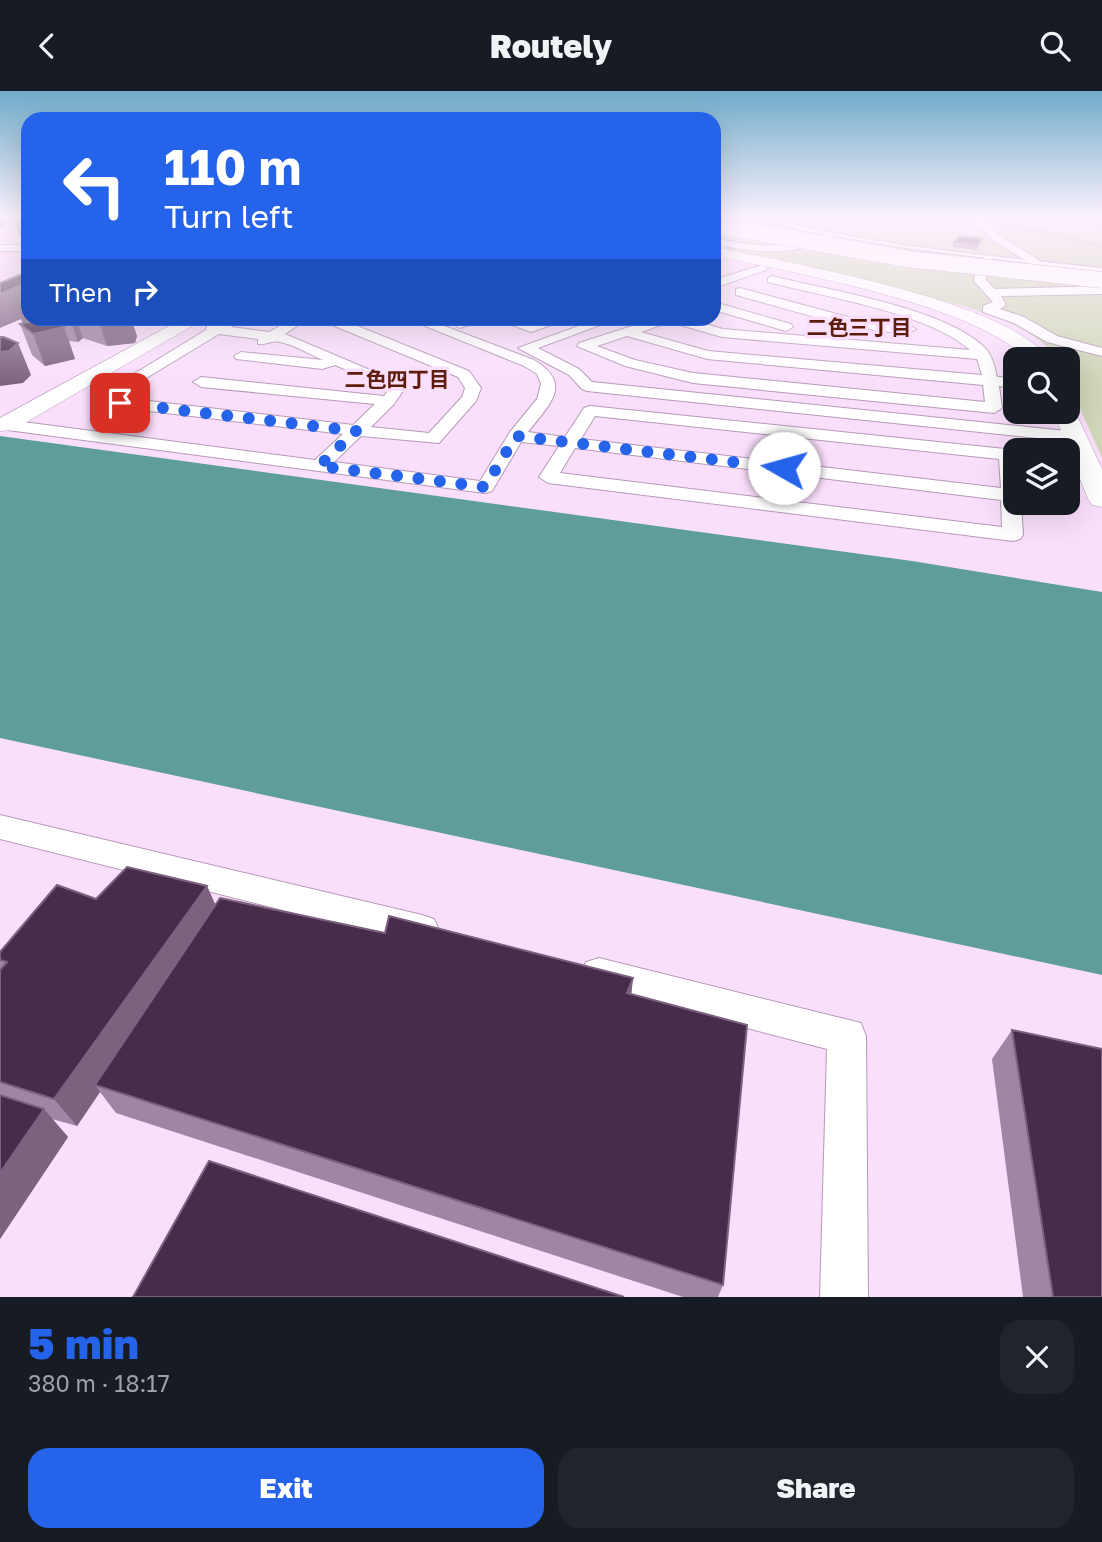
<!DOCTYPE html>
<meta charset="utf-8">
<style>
:root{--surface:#171b24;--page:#20242c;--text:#f1f3f6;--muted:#9ea1a6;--accent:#2563eb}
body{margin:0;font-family:"Golos Text","Noto Sans JP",sans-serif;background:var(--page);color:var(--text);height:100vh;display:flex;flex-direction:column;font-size:26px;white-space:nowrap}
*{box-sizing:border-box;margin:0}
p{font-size:23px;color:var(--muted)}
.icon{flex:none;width:38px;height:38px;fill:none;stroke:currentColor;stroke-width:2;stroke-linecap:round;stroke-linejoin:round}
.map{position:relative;height:1206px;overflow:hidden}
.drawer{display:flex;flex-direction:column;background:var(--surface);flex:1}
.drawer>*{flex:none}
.hud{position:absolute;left:21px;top:21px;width:700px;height:214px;border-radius:21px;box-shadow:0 7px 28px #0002;background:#2563eb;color:#fff;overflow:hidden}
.controls{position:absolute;left:1003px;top:256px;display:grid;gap:14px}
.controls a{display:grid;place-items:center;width:77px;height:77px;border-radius:14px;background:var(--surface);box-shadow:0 7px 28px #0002;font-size:35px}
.pin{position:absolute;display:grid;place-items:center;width:60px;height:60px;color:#fff;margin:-30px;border-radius:14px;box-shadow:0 4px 10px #0006}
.me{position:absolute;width:77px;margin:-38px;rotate:277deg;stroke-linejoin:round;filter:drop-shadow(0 0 5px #0008)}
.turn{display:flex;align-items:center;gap:24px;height:147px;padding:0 28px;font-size:32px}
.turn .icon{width:91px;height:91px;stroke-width:2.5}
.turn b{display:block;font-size:49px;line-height:60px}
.then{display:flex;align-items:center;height:66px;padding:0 28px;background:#0003;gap:14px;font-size:26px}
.round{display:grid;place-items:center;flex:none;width:74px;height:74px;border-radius:21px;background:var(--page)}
.head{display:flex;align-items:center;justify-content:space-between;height:119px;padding:0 28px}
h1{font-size:42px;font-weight:800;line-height:52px;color:var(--accent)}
.primary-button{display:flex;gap:14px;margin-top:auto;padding:14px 28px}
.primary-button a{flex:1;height:80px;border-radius:21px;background:var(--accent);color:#fff;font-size:28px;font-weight:800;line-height:80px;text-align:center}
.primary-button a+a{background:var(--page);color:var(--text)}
header{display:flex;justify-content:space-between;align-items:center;height:91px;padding:0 28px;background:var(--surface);font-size:32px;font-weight:800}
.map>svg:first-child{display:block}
.built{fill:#f4d2f5}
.green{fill:#d0d7b8}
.water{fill:#5f9d9d}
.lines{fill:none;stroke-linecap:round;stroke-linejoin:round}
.lane-casing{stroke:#b59ab6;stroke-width:2}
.street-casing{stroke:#b59ab6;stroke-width:2}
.secondary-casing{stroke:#b59ab6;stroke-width:1}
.highway-casing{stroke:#b59ab6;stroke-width:2}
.path{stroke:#a894aa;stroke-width:2;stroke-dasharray:2 2;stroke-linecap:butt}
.lane{fill:#fff;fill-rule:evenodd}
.street{fill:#fff;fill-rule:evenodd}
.secondary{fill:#fff;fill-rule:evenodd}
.highway{fill:#fff;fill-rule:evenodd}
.highway-bridge-casing{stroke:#b59ab6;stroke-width:17;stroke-linecap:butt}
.highway-bridge{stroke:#fff;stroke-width:16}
.wall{fill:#a086a4}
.shaded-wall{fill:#7d6280}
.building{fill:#472c4b;stroke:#7d6280;stroke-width:2}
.route{stroke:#2563eb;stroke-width:12;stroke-dasharray:0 21.6}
.labels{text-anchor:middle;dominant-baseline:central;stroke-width:7;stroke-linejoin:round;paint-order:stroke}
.far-neighbourhood-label{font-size:21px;font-weight:bold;fill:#5e1c0c;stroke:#fadffc}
</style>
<header><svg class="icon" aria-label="back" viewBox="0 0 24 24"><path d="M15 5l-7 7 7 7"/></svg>Routely<svg class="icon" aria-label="search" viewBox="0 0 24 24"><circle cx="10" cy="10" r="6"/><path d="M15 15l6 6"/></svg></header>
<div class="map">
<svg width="1102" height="1206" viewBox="0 0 1102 1206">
<rect width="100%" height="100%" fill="#fadffc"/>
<polygon class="built" points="0,160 28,161 28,177 0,192"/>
<path class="green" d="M728,125H1102L1099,129H1102V367L1068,291V268H1058C1023,219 917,205 861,191C812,179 763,168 714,156V131L732,127Z"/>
<polygon class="water" points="0,345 912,470 1102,501 1102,884 0,647"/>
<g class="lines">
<g class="lane-casing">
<path id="lane" d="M758,125C870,155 987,164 1102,177V181L912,158L804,140L749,125Z"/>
</g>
<g class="street-casing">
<g id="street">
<polygon points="961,125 984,129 999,144 1043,172 1033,174 991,148 978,133"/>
<path d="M829,140L834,143L832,148C792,165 755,162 714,153V147C755,156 792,160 829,140Z"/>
<rect x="0" y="154" width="28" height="6"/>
<polygon points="987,164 992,167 988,174 986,189 995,198 1102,195 1102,203 1001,205 1006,214 1000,218 1024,226 1057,245 1102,257 1102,265 1047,251 1014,232 983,221 983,215 993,211 974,190 976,174"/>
<polygon points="762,174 768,177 766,179 714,197 714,189"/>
<path d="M772,185C827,199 946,217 985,257C992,264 995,276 997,286L1015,287V297L999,295L1002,317L994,322L693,292L625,275L577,255L579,252L654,228H687L723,238L970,259C927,221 824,206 768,191V187ZM670,231L722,246L977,268L982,284L708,260L641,241ZM627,245L707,268L983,294L985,311L693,282L635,269L597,255Z"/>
<path d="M740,197L863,230L909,234L916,238C897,254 764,211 736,204V198Z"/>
<polygon points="714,211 791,233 793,236 786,240 714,219"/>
<path d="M226,228H242L231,236L269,241L292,228H307L285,243L389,287L403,300L394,313L371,336L429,342L462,306L465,297L458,286L325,231L324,228H340L469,280L481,297L476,310L439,352L361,345L334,371L480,390L510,341L537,308L541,293L537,283L524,275L408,228H426L534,269C574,293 549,314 528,341L565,346L584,317L590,315L1015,359V411H1021L1023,444L1020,448L1013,450L548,392L539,386L559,355L521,351L492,400L485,402L0,338V328L315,369L343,343L99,314L91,309L206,239L207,235ZM219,243L258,248V253C267,254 272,249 280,251C295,254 309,263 323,269L241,261L234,265L236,268L322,278L335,274L379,293L387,301L384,305L201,286L193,291L201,296L375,313L353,334L115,306ZM595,325L999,368L1001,397L581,348ZM575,357L1001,409L1002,436L560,382Z"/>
<polygon points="465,228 485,228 460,237 453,233"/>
<path d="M496,228C511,227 522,233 532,232C544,232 554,227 568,228L531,241Z"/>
<polygon points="598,228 611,230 538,257 579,278 592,291 1076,341 1085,346 1076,351 587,300 582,298 569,284 518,257"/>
<polygon points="1068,366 1093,369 1096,373 1087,378 1068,376"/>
<polygon points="0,724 422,824 434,828 439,839 434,850 422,854 0,748"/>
<polygon points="599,867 861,932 866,945 868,1206 820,1206 827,958 586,895 581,883 586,871"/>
</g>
</g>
<g class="secondary-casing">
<g id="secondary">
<path d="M714,156C788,172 1007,209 1049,268H1027C972,212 794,183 714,164Z"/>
<polygon points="182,228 204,228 13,339 0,340 0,327"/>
<polygon points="1068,314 1075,320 1102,378 1102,416 1092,414 1088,408 1053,320 1068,320"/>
</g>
</g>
<g class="highway-casing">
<polygon id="highway" points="714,125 728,125 728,126 721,130 714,128"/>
</g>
<g class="path">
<polyline points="1074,125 1102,134"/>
<polyline points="1004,132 1102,155"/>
</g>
<use href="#lane" class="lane"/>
<use href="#street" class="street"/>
<use href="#secondary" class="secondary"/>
<use href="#highway" class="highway"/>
<g class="highway-bridge-casing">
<polyline id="highway-bridge" points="714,134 907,168 1102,189"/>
</g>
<use href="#highway-bridge" class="highway-bridge"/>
</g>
<g class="wall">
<polygon points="982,148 980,152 976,159 953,156 954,151"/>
<polygon points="0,192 28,228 131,228 137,245 135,252 107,255 83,247 78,251 69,250 75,268 45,275 32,264 20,233 23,232 21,228"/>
<polygon points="137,228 175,228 176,229 165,235 139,233"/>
<polygon points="207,795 215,814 385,842 633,887 631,903 723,1194 718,1206 683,1206 116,1022 100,1001 77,1035 52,1028 68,1046 0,1148 0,879 1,878 0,877 0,861 96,808"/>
<polygon points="1012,939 1102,1206 1023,1206 992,968"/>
</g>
<g class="shaded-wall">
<polygon points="0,125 12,125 12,126 10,130 6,131 5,135 0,136"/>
<polygon points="13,125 28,125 28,147 21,148"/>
<polygon points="28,191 28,228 46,228 64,236 75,268 45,275 33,243 25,237 21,228 0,237 0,203"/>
<polygon points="70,228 76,228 83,247 78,251"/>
<polygon points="98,228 131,228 137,245 135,252 107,255"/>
<polygon points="162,228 175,228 176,229 165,235"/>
<polygon points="18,252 31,284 23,292 0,295 0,261"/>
<polygon points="207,795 221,826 95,994 100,1001 77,1035 54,1008"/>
<polygon points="633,887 630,916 627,902"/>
<polygon points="44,1018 68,1046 0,1148 0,1082"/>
</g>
<g class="building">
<polygon points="960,145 982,148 977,154 954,151"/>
<polygon points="25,176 28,176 28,191 0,203 0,192 25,182"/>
<polygon points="24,215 28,215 28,223 20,223"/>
<polygon points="43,228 52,228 64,236 33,243 20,233"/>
<polygon points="0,246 4,246 18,252 9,260 0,261"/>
<polygon points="127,776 207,795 54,1008 0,991 0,879 7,871 0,869 0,861 57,794 96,808"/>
<polygon points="220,807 385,842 389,825 633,887 627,902 747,934 723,1194 95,994"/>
<polygon points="1012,939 1102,958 1102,1206 1053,1206"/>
<polygon points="0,1004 44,1018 0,1082"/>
<polygon points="209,1070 624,1206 133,1206"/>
</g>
<linearGradient id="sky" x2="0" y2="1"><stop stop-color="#71abca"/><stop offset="0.43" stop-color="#fdf1fe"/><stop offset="1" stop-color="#fdf1fe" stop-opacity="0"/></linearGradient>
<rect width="1102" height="294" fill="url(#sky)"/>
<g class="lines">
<polyline class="route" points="120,312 356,340 319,375 485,396 516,345 784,377"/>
</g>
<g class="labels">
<g class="far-neighbourhood-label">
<text x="859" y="236">二色三丁目</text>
<text x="397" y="288">二色四丁目</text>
</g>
</g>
</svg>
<div class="controls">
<a><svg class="icon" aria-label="search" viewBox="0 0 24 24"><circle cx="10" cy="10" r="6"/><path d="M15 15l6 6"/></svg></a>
<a><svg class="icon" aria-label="layers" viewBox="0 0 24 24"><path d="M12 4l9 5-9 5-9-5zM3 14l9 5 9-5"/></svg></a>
</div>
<div class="pin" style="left:120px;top:312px;background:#d93025"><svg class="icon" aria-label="arrive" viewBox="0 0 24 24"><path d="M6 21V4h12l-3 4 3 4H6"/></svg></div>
<svg class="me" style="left:784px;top:377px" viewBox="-20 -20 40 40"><circle r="19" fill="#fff"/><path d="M0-13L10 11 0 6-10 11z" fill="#2563eb"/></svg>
<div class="hud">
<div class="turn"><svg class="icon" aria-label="left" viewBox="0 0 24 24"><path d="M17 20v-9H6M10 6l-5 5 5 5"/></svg><div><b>110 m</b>Turn left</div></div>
<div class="then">Then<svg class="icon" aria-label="right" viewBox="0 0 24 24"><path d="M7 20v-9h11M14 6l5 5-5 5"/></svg></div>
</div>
</div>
<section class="drawer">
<div class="head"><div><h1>5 min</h1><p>380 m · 18:17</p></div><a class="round"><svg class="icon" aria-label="close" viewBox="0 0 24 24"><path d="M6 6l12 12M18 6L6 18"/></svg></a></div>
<div class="primary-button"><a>Exit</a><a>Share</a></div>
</section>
